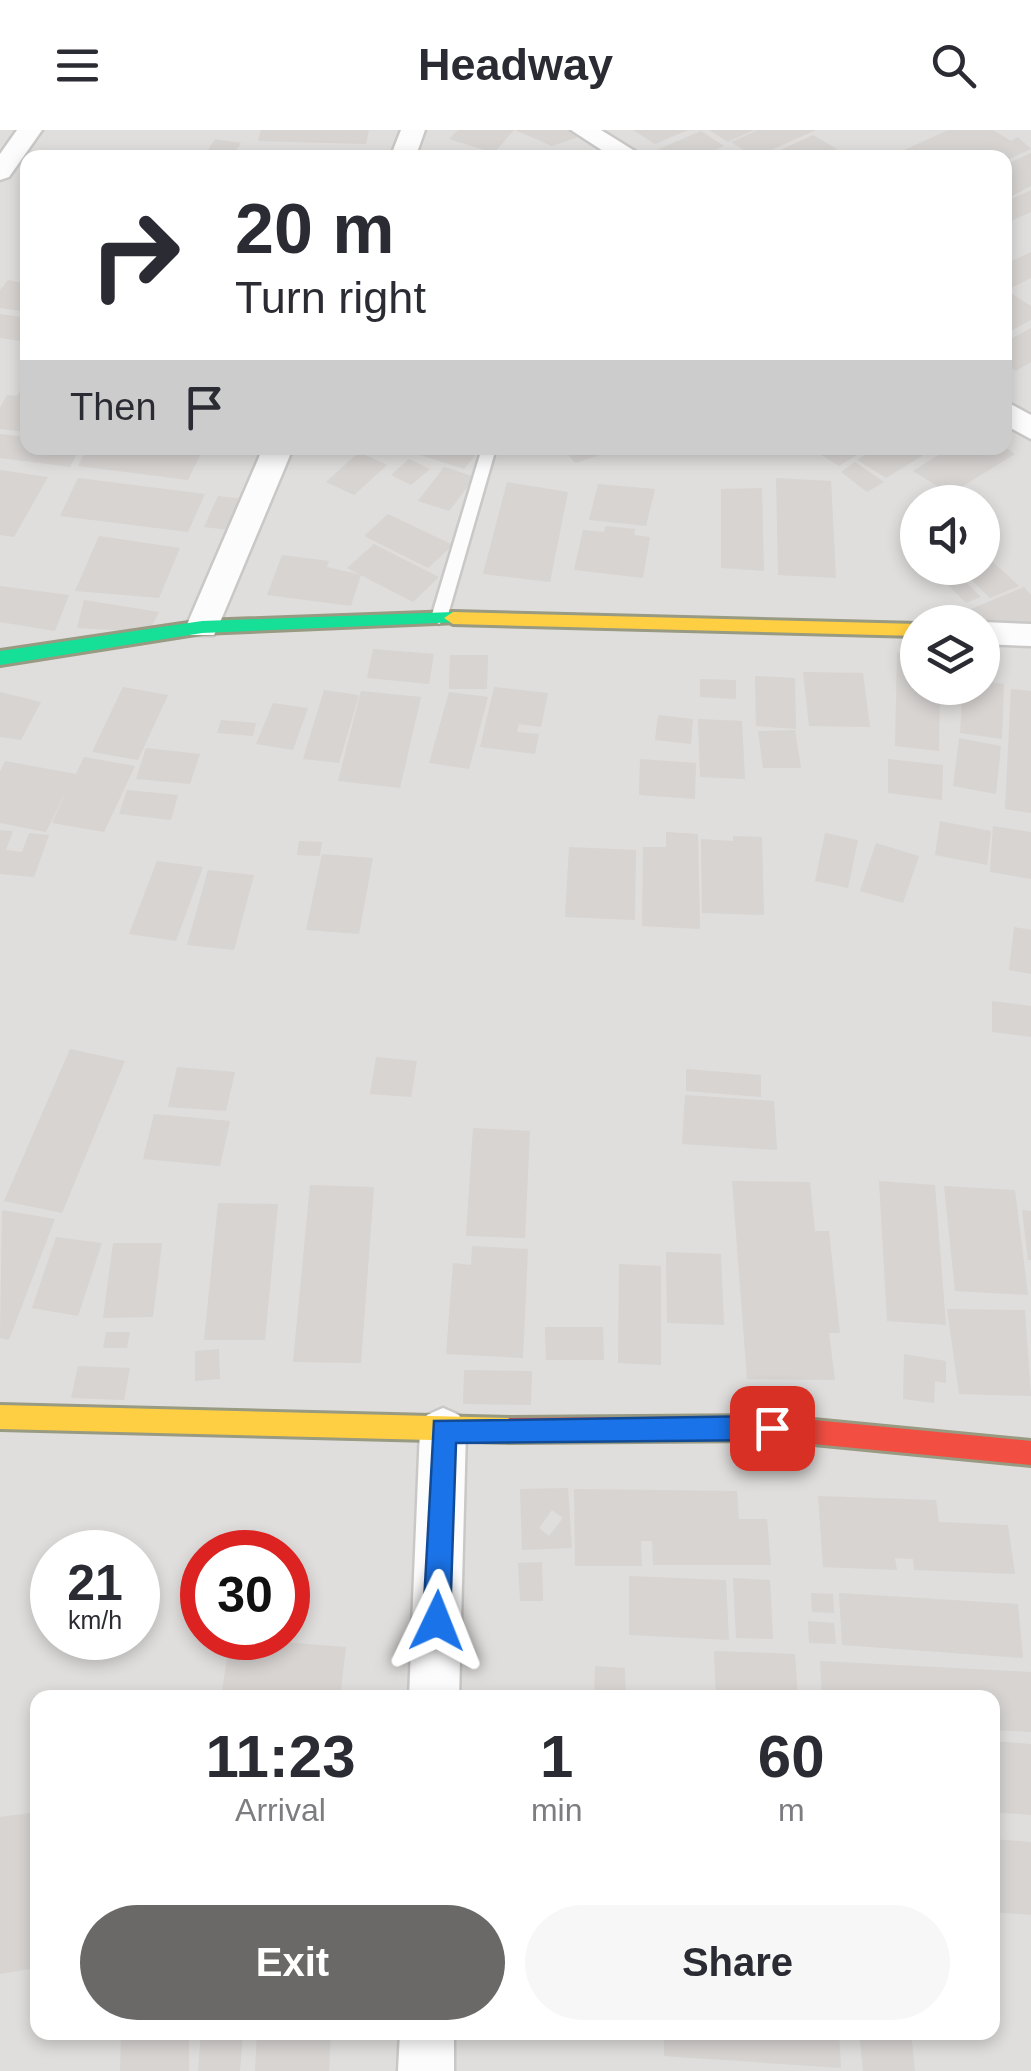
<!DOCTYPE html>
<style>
:root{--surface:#fff;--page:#f7f7f7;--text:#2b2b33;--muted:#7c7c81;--accent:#6a6968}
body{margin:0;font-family:Arial,sans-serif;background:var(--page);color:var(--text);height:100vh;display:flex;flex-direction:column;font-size:38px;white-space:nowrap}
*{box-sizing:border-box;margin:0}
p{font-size:32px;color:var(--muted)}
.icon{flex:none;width:55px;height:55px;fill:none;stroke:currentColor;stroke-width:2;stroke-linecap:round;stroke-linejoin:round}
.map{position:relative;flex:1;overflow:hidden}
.details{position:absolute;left:30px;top:1560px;width:970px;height:350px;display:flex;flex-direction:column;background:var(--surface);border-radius:20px;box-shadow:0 5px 15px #0003}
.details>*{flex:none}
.hud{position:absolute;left:20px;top:20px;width:992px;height:305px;border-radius:20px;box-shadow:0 5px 15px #0003;background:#fff;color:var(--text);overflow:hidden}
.controls{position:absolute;left:900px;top:355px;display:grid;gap:20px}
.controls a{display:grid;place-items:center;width:100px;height:100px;border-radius:50%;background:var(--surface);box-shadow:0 5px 15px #0003;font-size:50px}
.speed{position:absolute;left:30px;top:1400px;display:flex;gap:20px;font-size:50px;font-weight:700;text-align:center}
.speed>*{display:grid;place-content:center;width:130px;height:130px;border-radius:50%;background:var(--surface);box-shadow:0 5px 15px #0003;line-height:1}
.speed small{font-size:25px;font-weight:400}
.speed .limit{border:15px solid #d22;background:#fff;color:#111}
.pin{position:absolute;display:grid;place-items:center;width:85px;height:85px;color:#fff;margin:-42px;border-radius:20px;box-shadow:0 5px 15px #0006}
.me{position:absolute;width:110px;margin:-55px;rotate:2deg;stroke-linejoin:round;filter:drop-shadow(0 0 8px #0008)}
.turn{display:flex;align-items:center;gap:35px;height:210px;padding:0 50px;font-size:45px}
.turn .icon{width:130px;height:130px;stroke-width:2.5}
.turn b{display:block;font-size:70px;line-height:85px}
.then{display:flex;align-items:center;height:95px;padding:0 50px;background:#0003;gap:20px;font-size:38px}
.eta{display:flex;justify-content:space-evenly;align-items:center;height:170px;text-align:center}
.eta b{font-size:60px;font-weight:700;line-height:70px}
.action{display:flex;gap:20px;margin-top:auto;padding:20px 50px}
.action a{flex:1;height:115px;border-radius:60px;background:var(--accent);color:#fff;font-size:40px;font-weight:700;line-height:115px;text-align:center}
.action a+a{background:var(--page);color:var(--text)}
header{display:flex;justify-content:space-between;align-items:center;height:130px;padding:0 50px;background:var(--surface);font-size:45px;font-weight:700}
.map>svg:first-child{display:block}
.residential{fill:#dfdedc;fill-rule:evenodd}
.building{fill:#d7d4d2;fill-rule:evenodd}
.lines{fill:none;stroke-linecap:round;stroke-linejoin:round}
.lane-casing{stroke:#c9c8c7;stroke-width:5}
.street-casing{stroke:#c9c8c7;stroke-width:5}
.fast-casing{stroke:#999a82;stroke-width:6}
.slow-casing{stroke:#999a82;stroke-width:6}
.jam-casing{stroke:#999a82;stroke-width:6}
.lane{fill:#fdfcfc;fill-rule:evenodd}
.street{fill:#fdfcfc;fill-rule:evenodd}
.fast{fill:#16e098;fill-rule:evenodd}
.slow{fill:#ffcf43;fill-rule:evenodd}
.jam{fill:#f24e42;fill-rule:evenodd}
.route{fill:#1a73e8;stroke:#114b97;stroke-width:2.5}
</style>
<header><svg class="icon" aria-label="menu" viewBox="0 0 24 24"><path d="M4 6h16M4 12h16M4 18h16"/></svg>Headway<svg class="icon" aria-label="search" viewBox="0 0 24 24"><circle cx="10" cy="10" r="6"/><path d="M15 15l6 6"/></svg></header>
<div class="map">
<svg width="1031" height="1941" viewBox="0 0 1031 1941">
<rect width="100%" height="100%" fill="#f0eeeb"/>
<path class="residential" d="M0,0H1031V1941H0ZM28,28H1005V318H28ZM918,372H982V438H918ZM918,492H982V558H918ZM52,1422H138V1508H52ZM202,1422H288V1508H202ZM38,1568H992V1902H38Z"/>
<g class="building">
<polygon points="261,0 369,0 366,14 258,11"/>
<polygon points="458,0 514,0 494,23 449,9"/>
<polygon points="515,0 567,0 581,6 552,16"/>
<polygon points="633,0 688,0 655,14"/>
<polygon points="709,0 754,0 728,12"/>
<polygon points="758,0 816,0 755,27 731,12"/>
<polygon points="948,0 993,0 1011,11 1018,7 1031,19 1005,31 985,21 971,28 887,28"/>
<polygon points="701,1 724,16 698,28 672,28 659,19"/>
<polygon points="813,5 837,19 819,28 763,28"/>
<polygon points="215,9 241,13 231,28 203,28"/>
<polygon points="1031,23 1031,56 1005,70 1005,35"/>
<polygon points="1031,60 1031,82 1011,91 1005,87 1005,72"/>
<polygon points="1031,122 1031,148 1005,161 1005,134"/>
<polygon points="8,150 28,154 28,182 0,178 0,160"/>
<polygon points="1012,164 1031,176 1031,190 1005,204 1005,167"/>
<polygon points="0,184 28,188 28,212 0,208"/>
<polygon points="1031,198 1031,232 1016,241 1005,234 1005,212"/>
<polygon points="28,249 28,302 0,299 0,278 7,265 17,266"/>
<polygon points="0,304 28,307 28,318 80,318 70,337 0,328"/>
<polygon points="87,318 158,318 201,323 188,350 78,336"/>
<polygon points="398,318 481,318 464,339"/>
<polygon points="563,318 622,318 575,333"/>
<polygon points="810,318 868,318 839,336"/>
<polygon points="876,318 935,318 886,348 857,330"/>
<polygon points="949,318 1006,318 1015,324 950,364 913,341"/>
<polygon points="359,322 387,335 354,365 326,352"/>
<polygon points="409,329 430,339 411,355 391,345"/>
<polygon points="855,332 884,352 867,362 841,342"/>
<polygon points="444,337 475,347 449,381 418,371"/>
<polygon points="0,340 48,347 14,407 0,405"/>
<polygon points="78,348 205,364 188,402 60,386"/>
<polygon points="776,348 831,351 836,448 778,445"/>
<polygon points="507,352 568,362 550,452 483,444"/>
<polygon points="598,354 655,359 646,396 589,390"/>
<polygon points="762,358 764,441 721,438 721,359"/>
<polygon points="218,366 251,370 238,401 204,397"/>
<polygon points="388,384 453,415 428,438 364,406"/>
<polygon points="605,396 635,399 634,405 650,407 643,448 574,440 583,400 604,402"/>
<polygon points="99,406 180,418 159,468 75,461"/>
<polygon points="374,414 439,447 413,472 347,438"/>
<polygon points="982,422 1019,456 990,468 959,438 982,438"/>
<polygon points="282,425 329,431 327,437 361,445 351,476 267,465"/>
<polygon points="931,438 951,438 981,467 966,473"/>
<polygon points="0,456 69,465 55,501 0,492"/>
<polygon points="1024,457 1031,465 1031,493 988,497 966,481"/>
<polygon points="84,470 159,482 149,502 77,498"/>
<polygon points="373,519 434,524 429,554 367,548"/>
<polygon points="897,522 918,524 918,558 940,558 939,621 895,616"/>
<polygon points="450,525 488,525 487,559 449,559"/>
<polygon points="803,542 863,543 870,597 809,596"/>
<polygon points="755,546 795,548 796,599 756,596"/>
<polygon points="700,549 736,550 736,569 700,567"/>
<polygon points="982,551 1004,554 1002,609 960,603 963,558 982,558"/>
<polygon points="123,557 168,565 138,630 92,622"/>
<polygon points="494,557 548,563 541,597 519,594 517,602 539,604 535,624 480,617"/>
<polygon points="1011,559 1031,561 1031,683 1005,679"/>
<polygon points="324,560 359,565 339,633 303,629"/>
<polygon points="361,561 421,567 400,658 338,651"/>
<polygon points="0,562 41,572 21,610 0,607"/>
<polygon points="449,562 488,567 469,639 429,633"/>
<polygon points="273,573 308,578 293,620 256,614"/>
<polygon points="658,585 693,589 691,614 655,610"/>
<polygon points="698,589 742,591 745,649 700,647"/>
<polygon points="221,590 256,593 253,606 217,603"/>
<polygon points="795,600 801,638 763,638 758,601"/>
<polygon points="959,608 1001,616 996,664 953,656"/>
<polygon points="146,618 200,624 190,654 136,649"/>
<polygon points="84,627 135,636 104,702 52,693 68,657 46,702 0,693 0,642 5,631 76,644"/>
<polygon points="640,629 696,633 695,669 639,665"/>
<polygon points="888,629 943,635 942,670 888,663"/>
<polygon points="127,660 178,665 171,690 119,684"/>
<polygon points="940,691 991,701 987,735 935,725"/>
<polygon points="993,696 1031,702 1031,749 990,742"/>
<polygon points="0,700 13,701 6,720 22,722 29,703 49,705 34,747 0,744"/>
<polygon points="666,702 698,704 700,799 642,796 643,717 666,717"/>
<polygon points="825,703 858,710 848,758 815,751"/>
<polygon points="733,706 762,707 764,785 702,783 701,709 733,711"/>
<polygon points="299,711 322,712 320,726 297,725"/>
<polygon points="876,713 919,726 903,773 860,761"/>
<polygon points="569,717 636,720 635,790 565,787"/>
<polygon points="322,724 373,728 359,804 306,800"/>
<polygon points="157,731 203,737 176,811 129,804"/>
<polygon points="208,740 254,745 234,820 187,815"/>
<polygon points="1014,797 1031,800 1031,844 1009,840"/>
<polygon points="992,871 1031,876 1031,907 992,902"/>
<polygon points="70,919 125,931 62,1083 4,1071"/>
<polygon points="376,927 417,931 411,967 370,964"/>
<polygon points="177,937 235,942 226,981 168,977"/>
<polygon points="686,939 761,945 761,967 686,961"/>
<polygon points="685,965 774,971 777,1020 682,1014"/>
<polygon points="154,984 230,991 220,1036 143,1029"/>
<polygon points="473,998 530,1001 525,1108 466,1106"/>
<polygon points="732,1051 810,1052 815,1101 829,1101 840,1203 829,1203 835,1250 747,1249"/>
<polygon points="879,1051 935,1055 946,1195 887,1191"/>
<polygon points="310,1055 374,1057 361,1233 293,1232"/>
<polygon points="944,1056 1015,1060 1028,1165 955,1161"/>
<polygon points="218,1073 278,1074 265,1210 204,1210"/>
<polygon points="2,1080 55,1089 9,1210 0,1208"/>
<polygon points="1022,1080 1031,1081 1031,1130 1028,1130"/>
<polygon points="56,1107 102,1113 78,1186 32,1178"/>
<polygon points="113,1113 162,1113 153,1187 103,1188"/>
<polygon points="472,1116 528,1119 523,1228 446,1224 453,1133 471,1135"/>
<polygon points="666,1122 721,1124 724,1195 667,1193"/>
<polygon points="619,1134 661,1136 661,1235 618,1233"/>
<polygon points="947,1179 1025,1180 1031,1266 959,1264"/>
<polygon points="545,1197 603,1197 604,1230 546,1230"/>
<polygon points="106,1202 130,1202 127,1218 103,1218"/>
<polygon points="219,1219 220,1249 195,1251 195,1221"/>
<polygon points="904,1224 946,1231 946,1253 935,1251 934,1273 903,1269"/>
<polygon points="78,1236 130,1238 124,1270 71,1268"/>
<polygon points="464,1240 532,1241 531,1275 463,1274"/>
<path d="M568,1358L572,1418L522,1420L520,1359ZM552,1380L563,1388L549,1406L539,1398Z"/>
<polygon points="574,1359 737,1361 739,1389 767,1389 771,1435 653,1435 652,1411 641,1411 642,1436 575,1436"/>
<polygon points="818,1366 936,1370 939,1392 1008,1395 1015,1444 914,1440 913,1429 895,1428 897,1440 823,1437"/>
<polygon points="542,1432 543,1471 520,1471 518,1433"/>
<polygon points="629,1446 726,1450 729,1510 629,1505"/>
<polygon points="733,1448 770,1450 773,1509 736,1508"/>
<polygon points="811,1463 833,1464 834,1483 812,1482"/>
<polygon points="839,1463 1018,1474 1023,1528 842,1515"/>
<polygon points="808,1491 834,1493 836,1514 809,1513"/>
<polygon points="230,1508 346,1517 340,1568 221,1568"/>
<polygon points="714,1521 795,1524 798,1568 716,1568"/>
<polygon points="820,1531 1031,1542 1031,1602 992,1600 992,1568 822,1568"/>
<polygon points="595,1536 625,1538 626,1568 594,1568"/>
<polygon points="525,1560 591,1565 591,1568 525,1568"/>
<polygon points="992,1611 1031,1614 1031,1685 992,1682"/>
<polygon points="38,1682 36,1838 0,1844 0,1687"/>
<polygon points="992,1709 1031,1712 1031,1785 992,1782"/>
<polygon points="121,1902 189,1902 189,1941 120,1941"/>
<polygon points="201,1902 243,1902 240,1941 198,1941"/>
<polygon points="257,1902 331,1902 329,1941 255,1941"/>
<polygon points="664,1902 839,1902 841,1938 664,1926"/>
<polygon points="859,1902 911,1902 915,1941 863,1941"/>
</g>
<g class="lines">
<g class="lane-casing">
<polygon id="lane" points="482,318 496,318 447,488 439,494 431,488"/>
</g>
<g class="street-casing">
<g id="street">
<polygon points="17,0 42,0 9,47 0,50 0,24"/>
<polygon points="401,0 425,0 415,28 390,28"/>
<polygon points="571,0 601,0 646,28 614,28"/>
<polygon points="1005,271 1031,285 1031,309 1005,295"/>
<polygon points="263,318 293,318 218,497 214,505 190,505 186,497"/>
<polygon points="979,492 982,492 1031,494 1031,516 982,514 982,492"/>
<polygon points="443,1278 459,1285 466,1300 459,1568 409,1568 420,1300 427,1285"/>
<polygon points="400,1902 454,1902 454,1941 398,1941"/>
</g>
</g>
<g class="fast-casing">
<polygon id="fast" points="453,482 462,488 459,492 202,503 0,535 0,521 202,491"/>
</g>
<g class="slow-casing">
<g id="slow">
<polygon points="453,482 918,494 918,506 453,494 444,488"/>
<polygon points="0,1275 510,1288 519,1291 523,1300 519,1309 510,1312 0,1299"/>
</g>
</g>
<g class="jam-casing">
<polygon id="jam" points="772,1286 1031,1311 1031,1335 772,1310 510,1312 501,1309 497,1300 501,1291 510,1288"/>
</g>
<use href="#lane" class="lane"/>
<use href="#street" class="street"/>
<use href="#fast" class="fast"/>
<use href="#slow" class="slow"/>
<use href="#jam" class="jam"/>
</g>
<polygon class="route" points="772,1286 781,1289 785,1298 781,1307 772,1310 456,1313 450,1491 446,1501 437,1505 427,1501 423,1491 434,1291"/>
</svg>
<div class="controls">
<a><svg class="icon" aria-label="sound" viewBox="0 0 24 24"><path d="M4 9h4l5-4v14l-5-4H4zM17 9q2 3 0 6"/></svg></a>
<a><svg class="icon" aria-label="layers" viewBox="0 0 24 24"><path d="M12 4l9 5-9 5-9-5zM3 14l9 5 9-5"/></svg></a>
</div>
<div class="speed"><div>21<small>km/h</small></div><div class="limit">30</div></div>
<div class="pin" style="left:772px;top:1298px;background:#d93025"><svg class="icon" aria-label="arrive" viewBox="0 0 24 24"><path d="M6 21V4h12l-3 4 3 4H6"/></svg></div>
<svg class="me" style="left:437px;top:1491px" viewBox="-20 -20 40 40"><path d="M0-17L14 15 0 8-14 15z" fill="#1a73e8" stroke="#fff" stroke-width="4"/></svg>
<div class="hud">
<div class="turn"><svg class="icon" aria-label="right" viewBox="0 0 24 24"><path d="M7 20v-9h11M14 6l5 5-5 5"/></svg><div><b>20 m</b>Turn right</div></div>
<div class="then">Then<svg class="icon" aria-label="arrive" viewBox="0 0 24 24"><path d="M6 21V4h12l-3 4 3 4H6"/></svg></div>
</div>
<section class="details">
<div class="eta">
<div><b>11:23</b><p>Arrival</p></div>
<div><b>1</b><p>min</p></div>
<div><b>60</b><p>m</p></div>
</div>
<div class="action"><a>Exit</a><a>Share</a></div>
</section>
</div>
